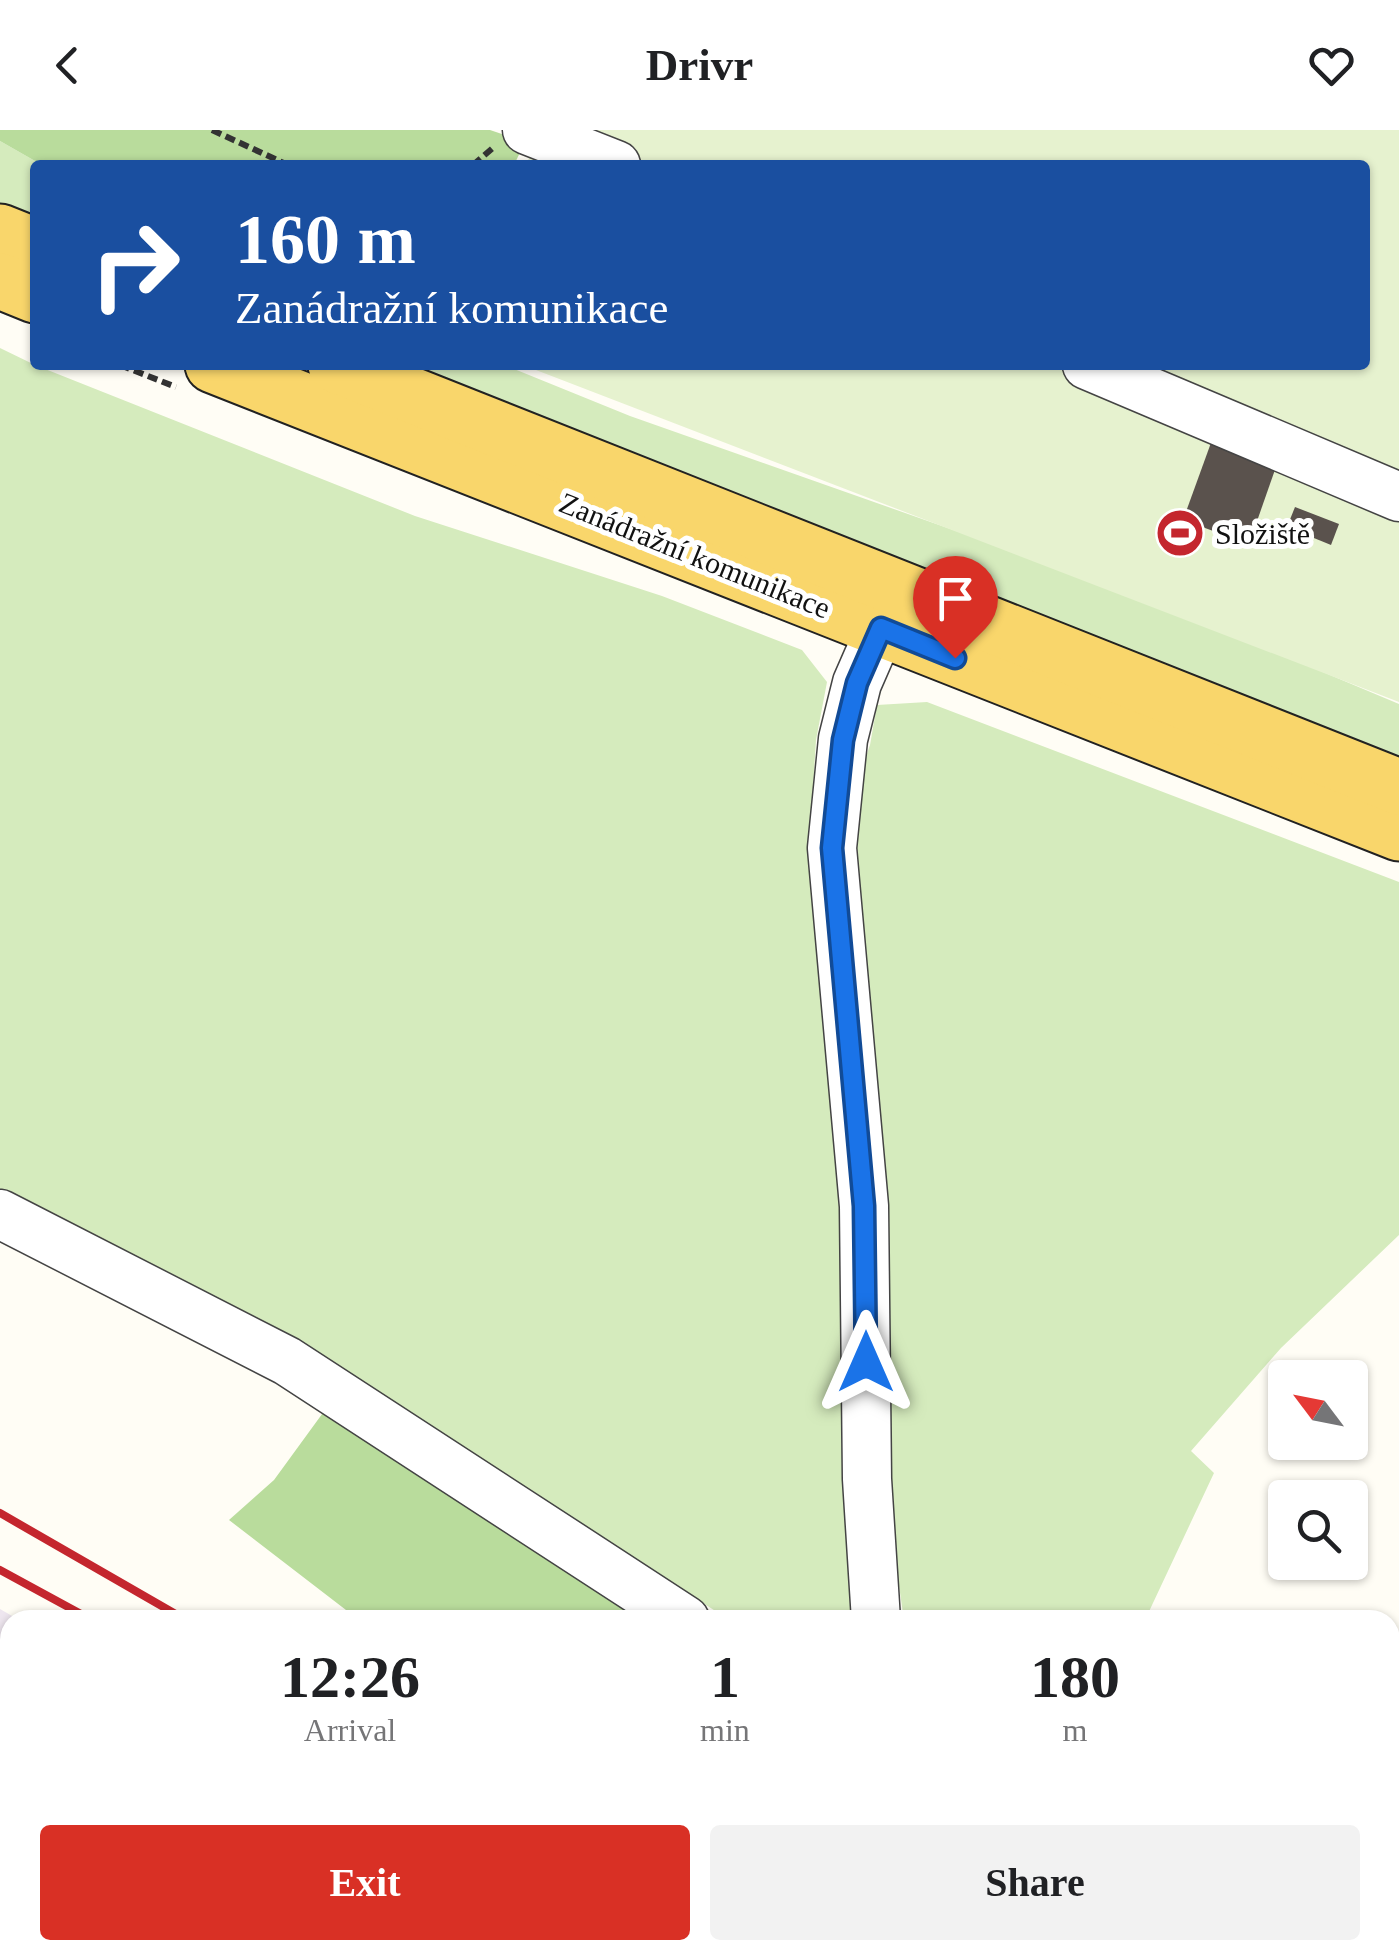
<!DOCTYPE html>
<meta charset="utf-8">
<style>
:root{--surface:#fff;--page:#f2f2f2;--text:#202124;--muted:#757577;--accent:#d93025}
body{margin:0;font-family:"Times New Roman",serif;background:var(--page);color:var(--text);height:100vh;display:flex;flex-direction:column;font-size:38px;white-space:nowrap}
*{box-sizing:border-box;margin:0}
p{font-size:32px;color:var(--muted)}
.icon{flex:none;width:55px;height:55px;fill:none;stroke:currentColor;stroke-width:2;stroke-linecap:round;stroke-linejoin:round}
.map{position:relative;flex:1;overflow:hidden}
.sheet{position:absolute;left:0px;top:1480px;width:1400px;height:350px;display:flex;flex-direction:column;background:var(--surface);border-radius:30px 30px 0 0;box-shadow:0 2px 8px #0004}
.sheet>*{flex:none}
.guide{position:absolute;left:30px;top:30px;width:1340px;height:210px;border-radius:10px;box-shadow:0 2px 8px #0004;background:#1a4fa0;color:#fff;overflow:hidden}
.needle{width:65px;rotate:302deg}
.controls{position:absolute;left:1268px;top:1230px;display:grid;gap:20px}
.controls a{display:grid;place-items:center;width:100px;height:100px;border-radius:10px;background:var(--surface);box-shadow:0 2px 8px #0004;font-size:50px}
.pin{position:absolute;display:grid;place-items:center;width:85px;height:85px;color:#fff;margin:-102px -42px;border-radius:50% 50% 50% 0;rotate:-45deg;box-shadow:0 0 10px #0007}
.pin .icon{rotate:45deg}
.me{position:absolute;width:110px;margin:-55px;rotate:0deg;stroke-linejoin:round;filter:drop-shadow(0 0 8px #0008)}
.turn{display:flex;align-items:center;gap:35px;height:210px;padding:0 40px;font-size:45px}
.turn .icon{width:130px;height:130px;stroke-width:2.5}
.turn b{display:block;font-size:70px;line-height:85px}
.eta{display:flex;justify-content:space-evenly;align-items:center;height:170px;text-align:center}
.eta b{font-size:60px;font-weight:600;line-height:70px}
.button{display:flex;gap:20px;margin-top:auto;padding:20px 40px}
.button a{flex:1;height:115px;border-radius:10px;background:var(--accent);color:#fff;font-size:40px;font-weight:600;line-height:115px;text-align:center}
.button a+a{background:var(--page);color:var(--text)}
header{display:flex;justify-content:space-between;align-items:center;height:130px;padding:0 40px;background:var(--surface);font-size:45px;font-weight:600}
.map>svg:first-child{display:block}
.industrial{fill:#eee6ef}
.green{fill:#d5ebbd}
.forest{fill:#b9dc9c}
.pitch{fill:#e6f2cf}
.building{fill:#5a524d}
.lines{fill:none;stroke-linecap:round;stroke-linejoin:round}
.minor-casing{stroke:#444;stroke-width:51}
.major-casing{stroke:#222;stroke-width:59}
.path{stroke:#333;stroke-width:6;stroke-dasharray:10 5;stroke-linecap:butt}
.minor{stroke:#fff;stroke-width:48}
.major{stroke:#f9d66b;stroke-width:55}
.rail{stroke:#c4262e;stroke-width:8}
.route-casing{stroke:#114b97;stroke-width:25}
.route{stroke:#1a73e8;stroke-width:18}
.labels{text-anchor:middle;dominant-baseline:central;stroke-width:10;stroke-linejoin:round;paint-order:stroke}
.poi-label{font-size:30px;fill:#111;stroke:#fff;text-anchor:start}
.street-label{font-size:30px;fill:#111;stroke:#fff}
</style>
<header><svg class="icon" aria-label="back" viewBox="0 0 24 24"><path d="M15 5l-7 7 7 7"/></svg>Drivr<svg class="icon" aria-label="heart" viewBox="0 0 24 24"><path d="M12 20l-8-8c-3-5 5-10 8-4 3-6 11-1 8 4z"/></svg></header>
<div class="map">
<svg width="1399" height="1830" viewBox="0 0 1399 1830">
<rect width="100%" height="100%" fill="#fffdf5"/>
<polygon class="industrial" points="0,1479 19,1490 10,1490 10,1635 0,1640"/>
<g class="green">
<polygon points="0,11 42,35 35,35 35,95 0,81"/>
<polygon points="0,218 35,235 415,386 662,466 802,520 827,552 816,610 809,722 845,1085 841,1303 852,1490 759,1490 720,1484 317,1223 0,1059"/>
<polygon points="391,235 504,235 630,286 1152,470 1399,574 1399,631"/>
<polygon points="927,572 1399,752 1399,1105 1281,1218 1191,1321 1214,1343 1145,1490 904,1490 897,1442 853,723 855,658 870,615 877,575"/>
<polygon points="1399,1691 1399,1830 1326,1830 1325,1820 1390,1820 1390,1705"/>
</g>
<g class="forest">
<polygon points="0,0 490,0 525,12 514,35 42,35 0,11"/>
<polygon points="325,1280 645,1490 359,1490 229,1390 274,1350"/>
<polygon points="183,1820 641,1820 660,1830 201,1830"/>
<polygon points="864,1820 1006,1820 1026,1830 880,1830"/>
</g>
<polygon class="pitch" points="541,0 1399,0 1399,572 523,235 1365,235 1365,35 526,35"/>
<g class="building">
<polygon points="1212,310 1277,334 1249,414 1183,390"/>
<polygon points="1295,377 1339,394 1331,415 1287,397"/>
<polygon points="0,1791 8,1797 9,1804 0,1811"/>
<polygon points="1193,1820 1215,1820 1224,1826 1222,1830 1188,1830"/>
</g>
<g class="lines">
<g class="minor-casing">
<g id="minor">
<polyline points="527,0 616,35"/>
<polyline points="1087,235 1399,367"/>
<polyline points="0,1084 287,1231 685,1490"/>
<polyline points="876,1490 867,1349 864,1076 832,718 843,609 857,553 881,498"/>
<polyline points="1390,1587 1399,1555"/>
<polyline points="0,1656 10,1651"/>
<polyline points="1390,1671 1399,1674"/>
<polyline points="0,1726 10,1732"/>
<polyline points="1390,1807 1399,1804"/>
<polyline points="155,1820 173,1830"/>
<polyline points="1095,1820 1111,1830"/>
<polyline points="1274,1828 1323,1827 1345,1820"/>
<polyline points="21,1830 29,1820"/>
</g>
</g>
<g class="major-casing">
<g id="major">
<polyline points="0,102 35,116"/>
<polyline points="0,151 35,165"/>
<polyline points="213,235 1399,703"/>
<polyline points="336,235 1399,657"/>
</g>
</g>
<g class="path">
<polyline points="212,0 288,35"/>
<polyline points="473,35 495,16"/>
<polyline points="120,235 176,257"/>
</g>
<use href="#minor" class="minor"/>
<use href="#major" class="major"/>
<g class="rail">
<polyline points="0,1383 186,1490"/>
<polyline points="0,1440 92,1490"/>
<polyline points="697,1820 716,1830"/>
</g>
</g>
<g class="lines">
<g class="route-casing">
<polyline id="route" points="866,1232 864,1076 832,718 843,610 857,553 881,498 955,528"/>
</g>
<use href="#route" class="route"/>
</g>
<defs>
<g id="stadium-disc" transform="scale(2.5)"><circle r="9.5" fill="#c4262e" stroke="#fff"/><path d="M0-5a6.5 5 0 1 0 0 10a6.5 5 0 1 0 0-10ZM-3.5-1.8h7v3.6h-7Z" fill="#fff"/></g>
</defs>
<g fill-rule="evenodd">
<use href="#stadium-disc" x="1180" y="403"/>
</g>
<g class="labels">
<g class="poi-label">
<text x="1215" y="403">Složiště</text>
</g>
<g class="street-label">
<text transform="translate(695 425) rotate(22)">Zanádražní komunikace</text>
</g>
</g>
</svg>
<div class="controls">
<a><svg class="needle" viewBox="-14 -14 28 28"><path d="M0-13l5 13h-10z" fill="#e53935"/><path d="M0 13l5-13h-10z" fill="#757577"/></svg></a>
<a><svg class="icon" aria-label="search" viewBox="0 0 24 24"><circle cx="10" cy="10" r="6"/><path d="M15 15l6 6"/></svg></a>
</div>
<div class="pin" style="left:955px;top:528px;background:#d93025"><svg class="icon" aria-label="arrive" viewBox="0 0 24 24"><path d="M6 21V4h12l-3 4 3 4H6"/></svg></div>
<svg class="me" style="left:866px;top:1232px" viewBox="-20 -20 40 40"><path d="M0-17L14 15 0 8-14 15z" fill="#1a73e8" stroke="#fff" stroke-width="4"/></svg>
<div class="guide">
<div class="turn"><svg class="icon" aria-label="right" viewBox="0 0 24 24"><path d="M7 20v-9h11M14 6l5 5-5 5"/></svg><div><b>160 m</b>Zanádražní komunikace</div></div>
</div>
<section class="sheet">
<div class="eta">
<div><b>12:26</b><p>Arrival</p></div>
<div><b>1</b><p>min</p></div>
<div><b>180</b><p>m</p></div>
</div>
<div class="button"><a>Exit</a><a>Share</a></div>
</section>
</div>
